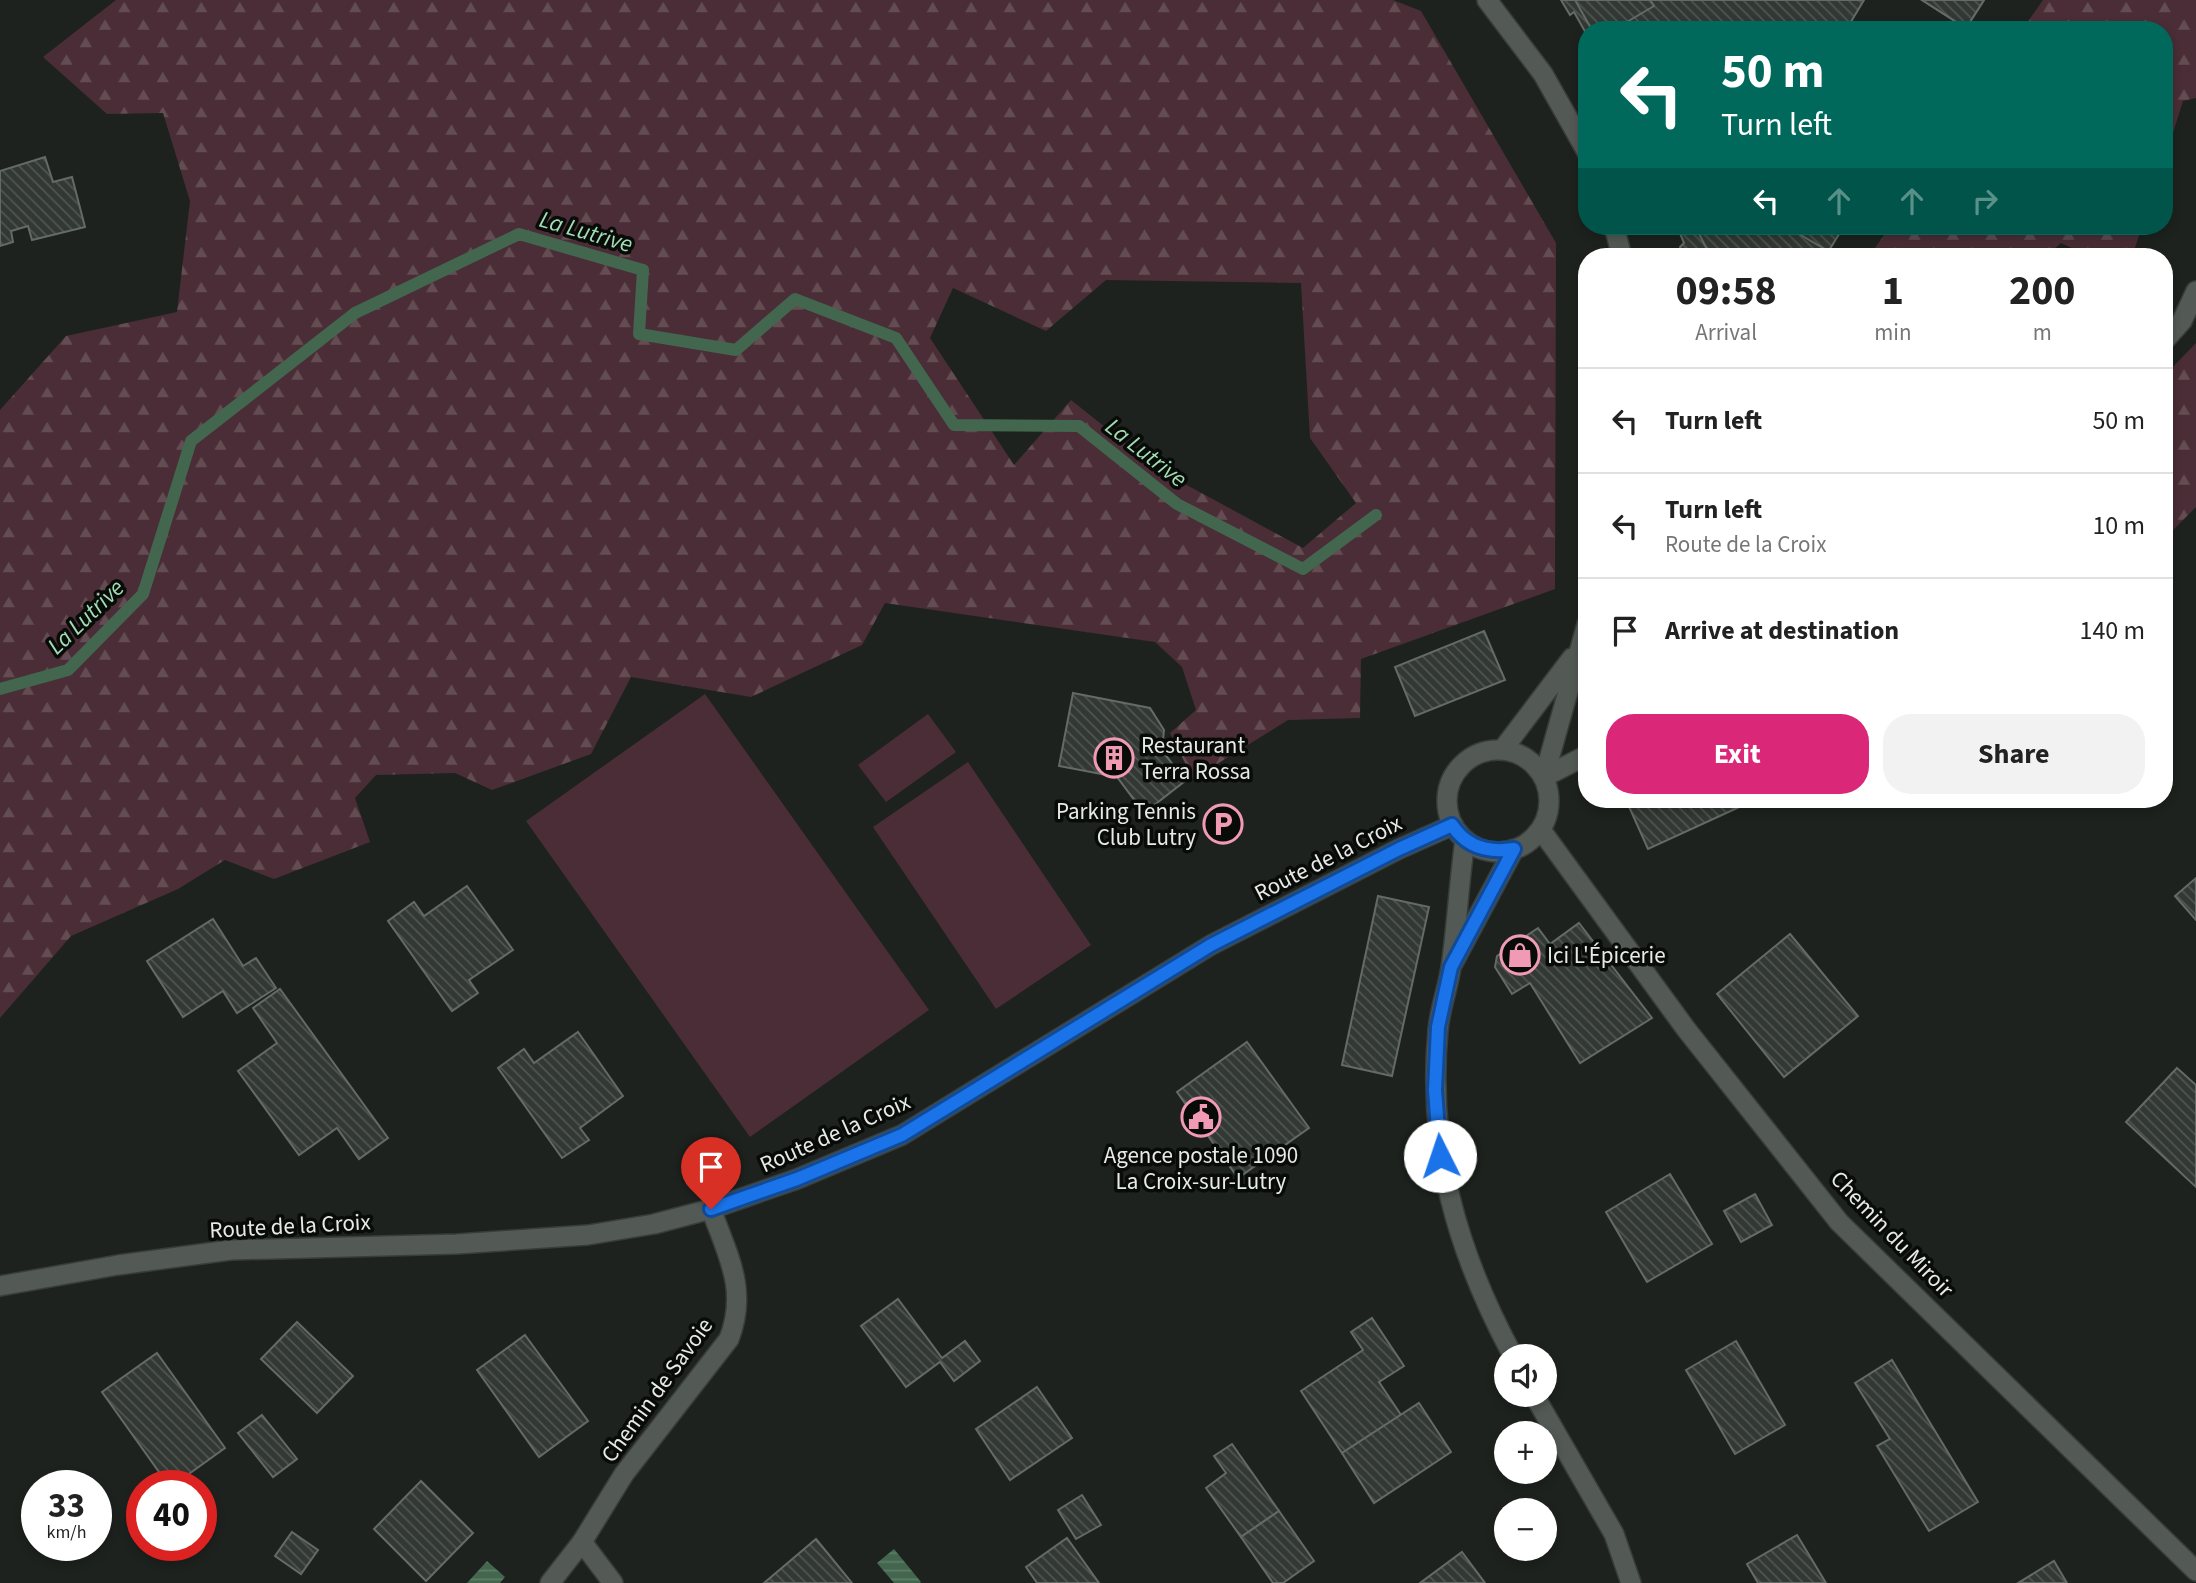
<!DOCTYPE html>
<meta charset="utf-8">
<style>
:root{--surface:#fff;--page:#f2f2f2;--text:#222;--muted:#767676;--line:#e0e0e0;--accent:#db2777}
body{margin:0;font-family:"Source Sans 3",sans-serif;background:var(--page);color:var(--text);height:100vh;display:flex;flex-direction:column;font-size:26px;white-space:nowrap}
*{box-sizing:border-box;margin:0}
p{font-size:23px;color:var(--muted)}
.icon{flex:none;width:38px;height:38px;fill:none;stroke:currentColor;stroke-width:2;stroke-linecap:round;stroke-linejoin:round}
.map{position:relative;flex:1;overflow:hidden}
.sheet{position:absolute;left:1578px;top:248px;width:595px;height:560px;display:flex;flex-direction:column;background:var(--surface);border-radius:28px;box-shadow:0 4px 10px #0003}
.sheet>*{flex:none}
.hud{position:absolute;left:1578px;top:21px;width:595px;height:214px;border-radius:28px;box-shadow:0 4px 10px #0003;background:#00695c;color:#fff;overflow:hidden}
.buttons{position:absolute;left:1494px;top:1344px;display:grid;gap:14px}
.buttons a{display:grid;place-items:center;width:63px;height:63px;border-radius:50%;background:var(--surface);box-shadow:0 4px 10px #0003;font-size:35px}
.speed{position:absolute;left:21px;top:1470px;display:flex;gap:14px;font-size:35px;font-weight:700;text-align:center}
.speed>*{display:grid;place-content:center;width:91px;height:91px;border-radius:50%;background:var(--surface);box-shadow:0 4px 10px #0003;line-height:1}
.speed small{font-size:18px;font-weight:400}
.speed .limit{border:10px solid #d22;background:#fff;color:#111}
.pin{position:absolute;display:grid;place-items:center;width:60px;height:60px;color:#fff;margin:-72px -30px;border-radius:50% 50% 50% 0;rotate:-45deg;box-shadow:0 0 7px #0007}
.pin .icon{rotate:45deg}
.me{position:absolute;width:77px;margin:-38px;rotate:356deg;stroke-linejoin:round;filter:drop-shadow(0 0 5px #0008)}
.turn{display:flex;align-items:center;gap:24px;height:147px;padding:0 28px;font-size:32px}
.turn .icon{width:91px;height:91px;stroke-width:2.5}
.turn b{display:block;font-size:49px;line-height:60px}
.lanes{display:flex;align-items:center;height:66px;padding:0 28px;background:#0003;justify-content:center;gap:35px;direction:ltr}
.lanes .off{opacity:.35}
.eta{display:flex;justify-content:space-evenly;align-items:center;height:119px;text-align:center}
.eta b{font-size:42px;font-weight:700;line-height:49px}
.cta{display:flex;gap:14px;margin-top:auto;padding:14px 28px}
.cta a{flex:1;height:80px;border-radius:28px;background:var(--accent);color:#fff;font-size:28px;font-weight:700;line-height:80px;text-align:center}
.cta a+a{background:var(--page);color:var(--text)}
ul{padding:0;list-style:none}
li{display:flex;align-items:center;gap:21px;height:105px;padding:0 28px;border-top:2px solid var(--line)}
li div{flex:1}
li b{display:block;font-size:26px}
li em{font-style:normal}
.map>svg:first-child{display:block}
.forest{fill:url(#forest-firs);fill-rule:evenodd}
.pitch{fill:#4a2d36}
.water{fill:url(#water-rules)}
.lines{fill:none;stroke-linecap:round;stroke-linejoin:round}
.stream{stroke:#43664f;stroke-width:12}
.building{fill:url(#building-back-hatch);stroke:#646b66;stroke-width:2}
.minor-casing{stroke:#383d39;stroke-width:22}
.tertiary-casing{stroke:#383d39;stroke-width:22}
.minor{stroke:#535955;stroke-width:19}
.tertiary{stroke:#535955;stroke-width:19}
.route-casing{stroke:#114b97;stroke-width:18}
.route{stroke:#1a73e8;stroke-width:12}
.labels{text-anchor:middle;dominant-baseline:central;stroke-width:7;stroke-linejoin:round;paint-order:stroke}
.poi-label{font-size:23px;fill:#e7ebe8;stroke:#090b09;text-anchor:start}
.street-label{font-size:23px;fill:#e7ebe8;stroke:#090b09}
.water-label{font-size:24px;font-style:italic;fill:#a1ddb5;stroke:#090b09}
</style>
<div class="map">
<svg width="2196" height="1583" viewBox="0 0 2196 1583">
<defs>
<pattern id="forest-firs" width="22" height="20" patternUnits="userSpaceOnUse" patternTransform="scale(1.75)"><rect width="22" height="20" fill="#4a2d36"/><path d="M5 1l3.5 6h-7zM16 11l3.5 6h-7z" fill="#644c53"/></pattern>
<pattern id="water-rules" width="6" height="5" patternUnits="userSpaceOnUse" patternTransform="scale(1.75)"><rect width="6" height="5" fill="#43664f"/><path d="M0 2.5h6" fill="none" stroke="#5e7c68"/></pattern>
<pattern id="building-back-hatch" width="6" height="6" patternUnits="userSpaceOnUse" patternTransform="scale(1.75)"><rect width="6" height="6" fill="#323834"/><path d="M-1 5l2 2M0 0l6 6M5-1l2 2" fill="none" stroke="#505551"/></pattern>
</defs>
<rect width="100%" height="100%" fill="#1d221f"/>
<g class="forest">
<path d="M116,0H1393L1421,11L1556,243L1555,589L1361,659L1360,718L1288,720L1193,779L1170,733L1196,710L1182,667L1155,642L885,603L862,645L751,697L631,677L591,754L492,790L455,773L376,775L355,798L370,842L274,879L225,860L178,889L71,936L0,1018V410L66,336L177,312L190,201L163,113L107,114L43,57ZM1106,280L1301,283L1310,438L1356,503L1303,548L1159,470L1071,400L1014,465L930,338L953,288L1046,331Z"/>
<polygon points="2043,0 2196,0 2196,98 2183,101 2165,158 2165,30 2022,30"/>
<polygon points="1890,226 2142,226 2132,257 2091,257 2061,243 2045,257 1950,257 1940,251 1933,257 1869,257"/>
<polygon points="2196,343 2196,507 2165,538 2165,375"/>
</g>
<g class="pitch">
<polygon points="705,694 929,1010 750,1137 526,821"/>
<polygon points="928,714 956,752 886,802 858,765"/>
<polygon points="968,762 1091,945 996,1009 873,827"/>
</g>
<g class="water">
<polygon points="894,1549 921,1582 920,1583 894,1583 877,1563"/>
<polygon points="487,1561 505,1577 500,1583 467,1583"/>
</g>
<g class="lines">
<polyline class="stream" points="0,689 68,670 143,594 191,441 355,313 519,234 643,270 639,334 736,350 795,299 896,338 954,425 1079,426 1177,504 1303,569 1376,515"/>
</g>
<g class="building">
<polygon points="1561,0 1864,0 1846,30 1587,30 1587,35 1574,12 1570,15"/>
<polygon points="1575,0 1650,0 1654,6 1613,30 1592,30"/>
<polygon points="1922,0 1984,0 1966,28"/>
<polygon points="1922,0 1984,0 1966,28"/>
<polygon points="45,157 53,182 72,177 85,227 32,240 28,226 11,231 13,242 0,246 0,171"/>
<polygon points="1677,226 1844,226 1825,257 1685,257 1680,247 1684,243"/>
<polygon points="1695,226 1785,226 1828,251 1825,257 1711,257"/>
<polygon points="1484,631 1505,680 1415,716 1395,667"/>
<polygon points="1073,693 1150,708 1164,730 1162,750 1185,781 1144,813 1117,777 1059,766"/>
<polygon points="1626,800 1744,800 1746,804 1648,849"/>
<polygon points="2196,878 2196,920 2175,896"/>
<polygon points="467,886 513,950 469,980 478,993 452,1011 388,921 414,902 424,916"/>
<polygon points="1378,896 1429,907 1392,1076 1342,1065"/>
<polygon points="213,919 243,966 256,958 276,988 237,1013 223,991 183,1017 147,961"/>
<polygon points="1579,923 1652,1018 1580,1063 1530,983 1512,994 1495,967 1497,956 1538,928 1550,944"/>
<polygon points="1790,934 1858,1016 1784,1077 1717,994"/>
<polygon points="280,989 388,1138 359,1159 337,1128 299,1155 238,1071 277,1043 253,1008"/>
<polygon points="578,1032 623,1096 580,1128 589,1140 562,1158 498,1068 524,1049 534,1063"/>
<polygon points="1247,1042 1309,1128 1238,1178 1177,1092"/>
<polygon points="2177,1068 2196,1085 2196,1187 2126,1122"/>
<polygon points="1670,1174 1712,1244 1647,1282 1606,1212"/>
<polygon points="1755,1194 1772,1225 1741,1242 1724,1211"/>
<polygon points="898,1299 942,1358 965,1341 980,1361 954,1381 940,1362 906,1387 861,1326"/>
<polygon points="1372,1318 1404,1366 1379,1382 1401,1415 1342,1453 1301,1391 1363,1350 1351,1332"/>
<polygon points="297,1322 353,1376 317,1413 261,1359"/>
<polygon points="525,1335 588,1421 539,1457 477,1370"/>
<polygon points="1736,1341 1785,1425 1735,1454 1686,1370"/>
<polygon points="157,1353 225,1448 172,1486 169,1486 102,1392"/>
<polygon points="1892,1360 1978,1502 1929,1531 1877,1446 1890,1439 1855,1383"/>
<polygon points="1037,1387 1072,1438 1010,1480 976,1429"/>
<polygon points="1419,1403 1451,1452 1374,1503 1342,1453"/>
<polygon points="262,1415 297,1459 273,1477 238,1433"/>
<polygon points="1232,1444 1279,1511 1241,1537 1206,1488 1226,1473 1214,1456"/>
<polygon points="421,1481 473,1533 426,1581 374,1529"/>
<polygon points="1082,1495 1101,1525 1076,1539 1058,1510"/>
<polygon points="1279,1511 1314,1561 1283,1583 1273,1583 1241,1537"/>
<polygon points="292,1532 318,1550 301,1574 275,1556"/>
<polygon points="1797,1535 1826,1583 1758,1583 1747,1564"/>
<polygon points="1067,1538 1099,1583 1037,1583 1026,1567"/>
<polygon points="816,1539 852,1583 764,1583"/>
<polygon points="1462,1552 1485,1583 1420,1583"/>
<polygon points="2054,1561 2067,1583 2018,1583"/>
</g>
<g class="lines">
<g class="minor-casing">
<g id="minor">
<polyline points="1541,830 1686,1029 1839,1222 2196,1571"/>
<polyline points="582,1542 613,1583"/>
<path d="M550,1583L582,1542L624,1474L729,1339C748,1290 728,1256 711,1209"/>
</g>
</g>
<g class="tertiary-casing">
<g id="tertiary">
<polyline points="1487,0 1543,74 1587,152"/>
<polyline points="1614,226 1622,257"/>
<polyline points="2165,340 2182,321 2196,291"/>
<polyline points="1503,749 1572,658"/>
<circle cx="1498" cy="801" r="51"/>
<polyline points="1544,777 1587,624"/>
<polyline points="1544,777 1587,755"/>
<path d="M1465,840C1459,882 1457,925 1451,967C1448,988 1440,1008 1438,1030C1427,1149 1457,1252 1513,1356"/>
<polyline points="1453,963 1514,849"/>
<polyline points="0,1286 118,1265 231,1250 457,1244 588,1235 654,1224 711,1209 797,1179 902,1135 1211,945 1399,849 1453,825"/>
<polyline points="1534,1395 1614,1534 1631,1583"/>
</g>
</g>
<use href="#minor" class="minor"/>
<use href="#tertiary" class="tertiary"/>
</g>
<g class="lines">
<g class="route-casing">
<path id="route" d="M711,1209L797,1179L902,1135L1211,945L1399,849L1452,825C1467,848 1489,853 1514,849L1451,967L1438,1027L1435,1090L1440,1156"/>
</g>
<use href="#route" class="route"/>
</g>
<defs>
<g id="building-ring" transform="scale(2.0125)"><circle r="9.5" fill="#090b09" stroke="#f09ab4" stroke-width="1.5"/><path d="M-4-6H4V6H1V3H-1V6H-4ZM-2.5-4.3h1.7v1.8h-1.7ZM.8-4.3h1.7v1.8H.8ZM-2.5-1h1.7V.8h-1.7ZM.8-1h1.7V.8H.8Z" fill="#f09ab4"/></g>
<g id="parking-ring" transform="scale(2.0125)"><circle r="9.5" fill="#090b09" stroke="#f09ab4" stroke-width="1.5"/><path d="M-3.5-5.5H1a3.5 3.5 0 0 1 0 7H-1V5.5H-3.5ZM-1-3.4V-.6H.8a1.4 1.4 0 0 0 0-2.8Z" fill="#f09ab4"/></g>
<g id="shop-ring" transform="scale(2.0125)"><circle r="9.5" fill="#090b09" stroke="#f09ab4" stroke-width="1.5"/><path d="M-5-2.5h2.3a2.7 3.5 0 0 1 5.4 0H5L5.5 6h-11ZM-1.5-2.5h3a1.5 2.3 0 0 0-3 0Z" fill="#f09ab4"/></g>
<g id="civic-ring" transform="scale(2.0125)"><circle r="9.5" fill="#090b09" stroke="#f09ab4" stroke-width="1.5"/><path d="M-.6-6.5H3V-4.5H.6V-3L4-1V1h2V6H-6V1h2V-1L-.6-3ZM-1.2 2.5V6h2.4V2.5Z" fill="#f09ab4"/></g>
</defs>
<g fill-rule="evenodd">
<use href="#building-ring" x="1114" y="758"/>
<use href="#parking-ring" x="1223" y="824"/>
<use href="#shop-ring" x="1520" y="955"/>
<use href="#civic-ring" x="1201" y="1117"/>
</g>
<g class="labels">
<g class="poi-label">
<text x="1141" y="745">Restaurant<tspan x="1141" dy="26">Terra Rossa</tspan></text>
<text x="1196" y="811" text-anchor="end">Parking Tennis<tspan x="1196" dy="26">Club Lutry</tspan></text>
<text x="1547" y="955">Ici L'Épicerie</text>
<text x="1201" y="1155" text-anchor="middle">Agence postale 1090<tspan x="1201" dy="26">La Croix-sur-Lutry</tspan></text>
</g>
<g class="street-label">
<text transform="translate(1328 858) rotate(-27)">Route de la Croix</text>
<text transform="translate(835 1133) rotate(-24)">Route de la Croix</text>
<text transform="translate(290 1226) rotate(-3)">Route de la Croix</text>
<text transform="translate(1892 1234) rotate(46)">Chemin du Miroir</text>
<text transform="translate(657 1390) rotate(-54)">Chemin de Savoie</text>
</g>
<g class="water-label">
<text transform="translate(586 232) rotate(16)">La Lutrive</text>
<text transform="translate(1146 453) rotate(38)">La Lutrive</text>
<text transform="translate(86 617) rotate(-44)">La Lutrive</text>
</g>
</g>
</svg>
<div class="buttons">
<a><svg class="icon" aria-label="sound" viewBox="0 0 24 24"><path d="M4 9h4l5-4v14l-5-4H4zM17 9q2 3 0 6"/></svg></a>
<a>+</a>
<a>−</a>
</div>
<div class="speed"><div>33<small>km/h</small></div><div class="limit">40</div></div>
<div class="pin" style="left:711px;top:1209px;background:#d93025"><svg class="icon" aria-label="arrive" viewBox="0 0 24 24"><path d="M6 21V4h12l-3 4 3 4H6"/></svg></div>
<svg class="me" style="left:1440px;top:1156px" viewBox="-20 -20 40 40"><circle r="19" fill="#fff"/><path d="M0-13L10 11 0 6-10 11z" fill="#1a73e8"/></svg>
<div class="hud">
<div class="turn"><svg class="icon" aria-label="left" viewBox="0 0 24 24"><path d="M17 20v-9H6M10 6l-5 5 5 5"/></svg><div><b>50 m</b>Turn left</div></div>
<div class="lanes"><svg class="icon" aria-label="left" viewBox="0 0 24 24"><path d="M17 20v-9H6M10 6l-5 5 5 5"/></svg><svg class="icon off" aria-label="ahead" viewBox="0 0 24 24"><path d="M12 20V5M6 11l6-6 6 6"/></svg><svg class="icon off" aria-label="ahead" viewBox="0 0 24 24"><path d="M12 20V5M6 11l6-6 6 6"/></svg><svg class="icon off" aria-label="right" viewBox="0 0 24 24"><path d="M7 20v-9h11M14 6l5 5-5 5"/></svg></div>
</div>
<section class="sheet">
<div class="eta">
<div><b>09:58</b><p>Arrival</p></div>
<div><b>1</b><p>min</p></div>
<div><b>200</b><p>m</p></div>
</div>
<ul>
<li><svg class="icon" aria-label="left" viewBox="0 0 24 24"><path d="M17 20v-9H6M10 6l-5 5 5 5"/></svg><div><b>Turn left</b></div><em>50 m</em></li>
<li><svg class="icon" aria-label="left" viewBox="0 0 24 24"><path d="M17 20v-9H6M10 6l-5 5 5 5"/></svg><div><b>Turn left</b><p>Route de la Croix</p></div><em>10 m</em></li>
<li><svg class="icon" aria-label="arrive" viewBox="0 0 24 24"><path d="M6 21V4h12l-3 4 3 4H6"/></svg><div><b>Arrive at destination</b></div><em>140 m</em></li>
</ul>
<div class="cta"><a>Exit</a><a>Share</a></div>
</section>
</div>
